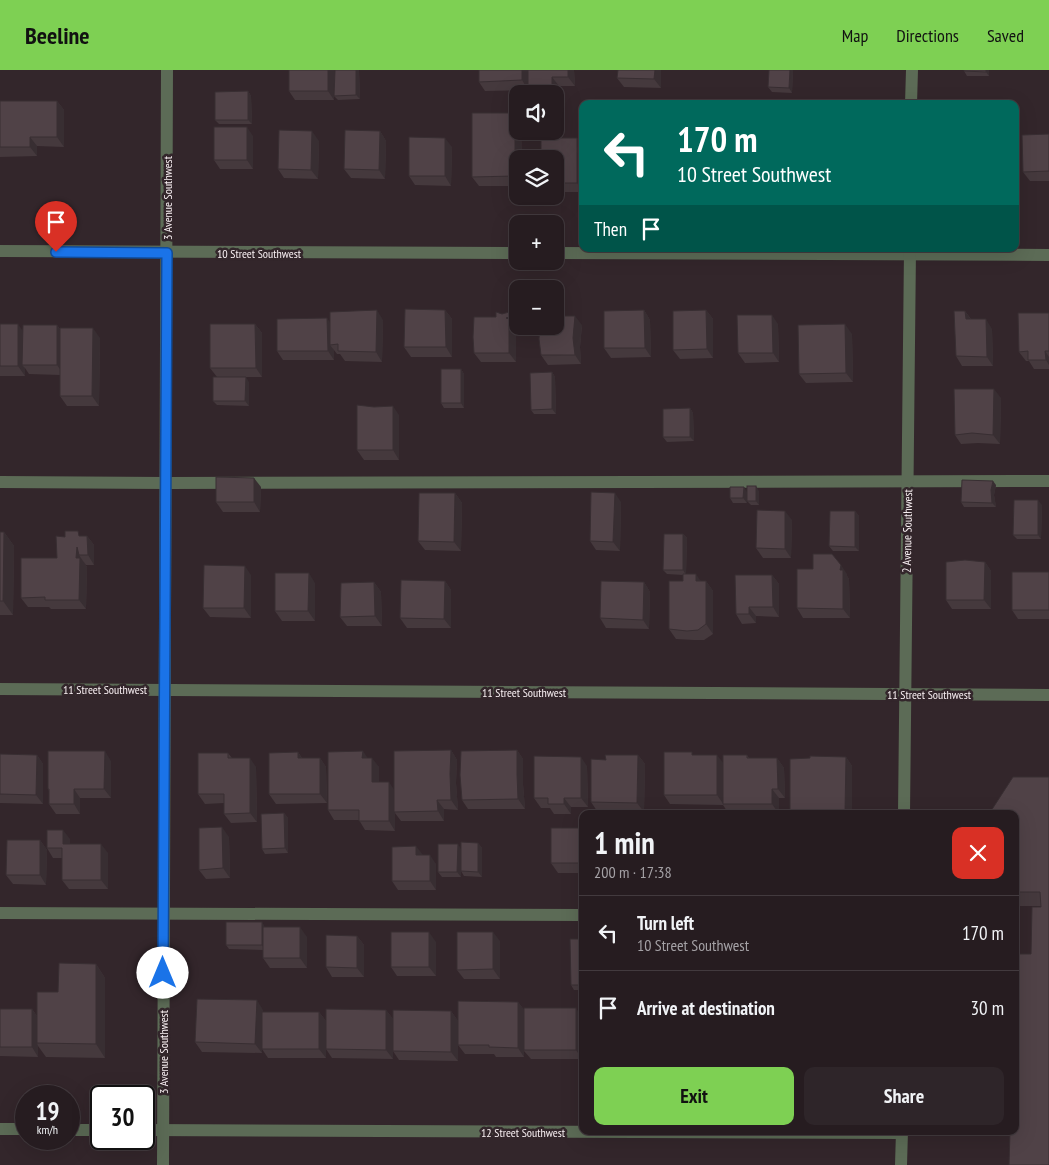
<!DOCTYPE html>
<meta charset="utf-8">
<style>
:root{--surface:#261c20;--page:#2e2529;--text:#f1f3f6;--muted:#a4a1a5;--line:#423a3e;--accent:#7ed053}
body{margin:0;font-family:"PT Sans Narrow",sans-serif;background:var(--page);color:var(--text);height:100vh;display:flex;flex-direction:column;font-size:19px;white-space:nowrap}
*{box-sizing:border-box;margin:0}
p{font-size:16px;color:var(--muted)}
.icon{flex:none;width:28px;height:28px;fill:none;stroke:currentColor;stroke-width:2;stroke-linecap:round;stroke-linejoin:round}
.map{position:relative;flex:1;overflow:hidden}
.details{position:absolute;left:579px;top:740px;width:440px;height:325px;display:flex;flex-direction:column;background:var(--surface);border-radius:10px;box-shadow:0 5px 20px #0002,0 0 0 1px var(--line)}
.details>*{flex:none}
.banner{position:absolute;left:579px;top:30px;width:440px;height:152px;border-radius:10px;box-shadow:0 5px 20px #0002,0 0 0 1px var(--line);background:#00695c;color:#fff;overflow:hidden}
.buttons{position:absolute;left:509px;top:15px;display:grid;gap:10px}
.buttons a{display:grid;place-items:center;width:55px;height:55px;border-radius:10px;background:var(--surface);box-shadow:0 5px 20px #0002,0 0 0 1px var(--line);font-size:25px}
.speed{position:absolute;left:15px;top:1015px;display:flex;gap:10px;font-size:25px;font-weight:700;text-align:center}
.speed>*{display:grid;place-content:center;width:65px;height:65px;border-radius:50%;background:var(--surface);box-shadow:0 5px 20px #0002,0 0 0 1px var(--line);line-height:1}
.speed small{font-size:12px;font-weight:400}
.speed .limit{border:2px solid #111;border-radius:8px;background:#fff;color:#111}
.pin{position:absolute;display:grid;place-items:center;width:42px;height:42px;color:#fff;margin:-51px -21px;border-radius:50% 50% 50% 0;rotate:-45deg;box-shadow:0 0 5px #0007}
.pin .icon{rotate:45deg}
.me{position:absolute;width:55px;margin:-28px;rotate:0deg;stroke-linejoin:round;filter:drop-shadow(0 0 4px #0008)}
.turn{display:flex;align-items:center;gap:18px;height:105px;padding:0 15px;font-size:22px}
.turn .icon{width:65px;height:65px;stroke-width:2.5}
.turn b{display:block;font-size:35px;line-height:42px}
.then{display:flex;align-items:center;height:48px;padding:0 15px;background:#0003;gap:10px;font-size:19px}
.round{display:grid;place-items:center;flex:none;width:52px;height:52px;border-radius:10px;background:var(--page)}
.headline{display:flex;align-items:center;justify-content:space-between;height:85px;padding:0 15px}
h1{font-size:30px;font-weight:700;line-height:38px}
.action{display:flex;gap:10px;margin-top:auto;padding:10px 15px}
.action a{flex:1;height:58px;border-radius:10px;background:var(--accent);color:#111;font-size:20px;font-weight:700;line-height:58px;text-align:center}
.action a+a{background:var(--page);color:var(--text)}
ul{padding:0;list-style:none}
li{display:flex;align-items:center;gap:15px;height:75px;padding:0 15px;border-top:1px solid var(--line)}
li div{flex:1}
li b{display:block;font-size:19px}
li em{font-style:normal}
header{display:flex;align-items:center;gap:30px;box-sizing:border-box;height:70px;padding:0 25px;background:var(--accent);color:#111}
header strong{font-size:24px}
nav{display:flex;gap:28px;margin-inline-start:auto;font-size:18px}
.map>svg:first-child{display:block}
.lines{fill:none;stroke-linecap:round;stroke-linejoin:round}
.lane{stroke:#5c6b56;stroke-width:12}
.street{stroke:#5c6b56;stroke-width:12}
.wall{fill:#45393d}
.shaded-wall{fill:#382e32}
.building{fill:#504247;stroke:#382e32}
.route-casing{stroke:#114b97;stroke-width:12}
.route{stroke:#1a73e8;stroke-width:9}
.labels{text-anchor:middle;dominant-baseline:central;stroke-width:5;stroke-linejoin:round;paint-order:stroke}
.street-label{font-size:12px;fill:#f9f0f3;stroke:#33262b}
</style>
<header>
<strong>Beeline</strong>
<nav><a>Map</a><a>Directions</a><a>Saved</a></nav>
</header>
<div class="map">
<svg width="1049" height="1095" viewBox="0 0 1049 1095">
<rect width="100%" height="100%" fill="#33262b"/>
<g class="lines">
<g class="lane">
<polyline points="0,412 166,413 1049,411"/>
<polyline points="0,843 582,845"/>
</g>
<g class="street">
<polyline points="911,34 912,0"/>
<polyline points="0,181 518,183"/>
<polyline points="555,183 1049,185"/>
<polyline points="0,619 1049,625"/>
<polyline points="904,744 910,179"/>
<polyline points="0,1059 26,1059"/>
<polyline points="69,1060 101,1060"/>
<polyline points="144,1060 902,1063"/>
<polyline points="163,1095 167,0"/>
<polyline points="901,1095 902,1061"/>
</g>
</g>
<g class="wall">
<polygon points="335,0 359,0 360,29 338,30 334,26 334,30 295,30 289,21"/>
<polygon points="574,0 575,16 559,16 559,26 555,26 555,24 533,24 528,17 528,20 485,21 479,12"/>
<polygon points="661,0 661,18 624,17 617,8"/>
<polygon points="793,0 792,23 772,22 768,17"/>
<polygon points="989,0 989,6 967,6 964,1"/>
<polygon points="248,21 251,26 252,54 219,54 215,50"/>
<polygon points="0,31 57,31 64,40 64,77 37,76 37,86 0,87"/>
<polygon points="380,61 386,71 385,109 351,108 344,99"/>
<polygon points="521,61 522,89 518,89 518,116 479,116 472,107"/>
<polygon points="1049,64 1049,111 1030,111 1023,102"/>
<polygon points="253,66 253,99 220,99 214,90"/>
<polygon points="577,68 582,77 582,122 564,122 560,117 555,117 555,89"/>
<polygon points="319,71 318,109 284,108 278,99"/>
<polygon points="452,77 451,116 415,115 409,106"/>
<polygon points="445,240 452,249 452,287 411,287 404,277"/>
<polygon points="644,240 650,250 651,287 611,288 604,278"/>
<polygon points="706,240 713,249 713,288 680,289 673,280"/>
<polygon points="965,241 971,249 992,259 993,296 962,296 956,286"/>
<polygon points="509,242 516,251 516,257 515,257 516,258 516,292 481,292 474,283 496,247 502,244"/>
<polygon points="1049,243 1049,299 1034,299 1029,291 1026,291 1019,282"/>
<polygon points="383,250 382,292 345,291 340,284 337,284 334,280 334,290 283,290 277,281 330,252"/>
<polygon points="0,254 23,261 57,255 60,259 100,268 99,336 67,336 60,326 60,305 29,304 25,298 25,306 0,306"/>
<polygon points="255,254 262,263 262,307 217,307 210,298"/>
<polygon points="778,254 779,292 745,293 738,283"/>
<polygon points="582,255 580,277 581,294 548,295 541,285"/>
<polygon points="852,264 853,312 806,313 799,304"/>
<polygon points="461,299 464,304 464,338 444,338 441,333"/>
<polygon points="552,302 555,307 556,344 534,344 531,340"/>
<polygon points="249,312 249,336 217,335 213,331"/>
<polygon points="1001,328 1000,374 978,373 961,374 955,365"/>
<polygon points="690,338 693,343 694,371 667,372 663,367"/>
<polygon points="399,345 399,390 364,390 357,380"/>
<polygon points="996,415 994,425 996,437 964,437 961,432"/>
<polygon points="261,417 260,442 223,442 216,432"/>
<polygon points="744,417 747,433 733,433 730,428"/>
<polygon points="759,421 759,435 751,435 747,431"/>
<polygon points="455,423 462,433 461,481 425,480 418,471"/>
<polygon points="621,432 620,481 596,480 590,471"/>
<polygon points="1042,435 1041,469 1017,469 1013,465"/>
<polygon points="855,441 859,446 859,481 833,481 829,476"/>
<polygon points="792,450 791,488 763,488 756,478"/>
<polygon points="0,462 4,462 14,476 13,545 0,545"/>
<polygon points="683,464 687,468 686,504 701,511 706,511 713,521 713,564 704,570 694,570 676,569 669,559 683,511 683,505 667,504 663,500"/>
<polygon points="87,466 94,475 94,495 86,495 83,491 87,497 86,539 51,539 49,537 28,537 21,528 57,488 65,467"/>
<polygon points="985,492 991,501 991,539 952,539 946,530"/>
<polygon points="1049,502 1049,549 1018,549 1012,540"/>
<polygon points="847,504 847,506 849,509 850,548 803,548 797,538"/>
<polygon points="251,505 251,548 210,547 203,538"/>
<polygon points="772,505 779,514 779,547 756,546 756,553 742,554 736,544"/>
<polygon points="445,511 451,520 451,558 407,558 400,548"/>
<polygon points="374,512 381,522 382,556 347,556 340,547"/>
<polygon points="644,512 650,522 649,559 606,558 600,548"/>
<polygon points="315,513 315,551 282,551 275,541"/>
<polygon points="451,680 457,690 456,713 458,740 444,739 444,751 401,751 395,743 395,761 365,760 359,750 334,750 328,740 367,688 379,697 379,712 394,720"/>
<polygon points="517,680 523,689 523,714 525,739 468,739 462,730"/>
<polygon points="298,682 302,688 320,688 326,697 327,733 276,734 269,724"/>
<polygon points="228,683 232,688 256,697 257,752 231,753 224,744 224,733 205,734 198,724"/>
<polygon points="0,684 37,685 43,694 43,734 0,733"/>
<polygon points="638,685 645,694 644,742 597,741 591,732"/>
<polygon points="693,685 723,693 747,685 749,688 777,688 784,698 785,728 779,728 779,744 729,744 723,735 670,734 664,725"/>
<polygon points="846,687 852,696 852,744 792,744 790,742"/>
<polygon points="111,691 111,728 80,728 80,744 56,744 49,734 49,721 48,719"/>
<polygon points="587,696 588,737 571,737 571,744 554,744 550,738 541,738 534,728"/>
<polygon points="1049,707 1049,1095 1031,884 1041,836 1019,836 1015,830 1015,744"/>
<polygon points="284,743 288,748 288,783 265,784 262,779"/>
<polygon points="582,758 582,803 558,803 551,793"/>
<polygon points="229,767 230,808 206,809 199,800"/>
<polygon points="70,769 70,774 108,783 108,819 69,819 62,810 62,788 53,788 47,778"/>
<polygon points="40,770 47,780 46,815 13,814 6,805"/>
<polygon points="478,773 482,778 482,807 464,806 461,801"/>
<polygon points="461,779 461,807 442,807 438,802"/>
<polygon points="422,785 436,794 436,820 398,820 392,811"/>
<polygon points="265,857 307,867 307,898 270,898 263,888 263,880 229,879 226,875"/>
<polygon points="357,866 364,875 364,907 332,907 326,897"/>
<polygon points="582,869 582,920 574,920 571,915"/>
<polygon points="500,871 500,909 464,909 457,900"/>
<polygon points="436,872 436,906 397,906 391,897"/>
<polygon points="96,894 105,908 105,988 46,987 38,976 38,987 0,986 0,939 32,939 37,946 58,922"/>
<polygon points="518,932 524,940 582,948 582,989 531,989 524,981 524,987 496,987 494,984 465,984 458,975"/>
<polygon points="263,940 263,942 319,942 326,951 386,940 393,949 451,941 458,951 458,991 399,990 393,981 393,989 332,988 326,979 326,988 268,988 262,979 262,983 202,982 195,972"/>
</g>
<g class="shaded-wall">
<polygon points="328,0 335,0 334,30 328,21"/>
<polygon points="356,0 359,0 360,29 356,25"/>
<polygon points="522,0 528,0 528,20 522,10"/>
<polygon points="568,0 574,0 575,16 568,7"/>
<polygon points="655,0 661,0 661,18 654,9"/>
<polygon points="790,0 793,0 792,23 789,18"/>
<polygon points="986,0 989,0 989,6 986,2"/>
<polygon points="552,7 559,16 559,26 552,17"/>
<polygon points="248,21 251,26 252,54 248,50"/>
<polygon points="57,31 64,40 64,77 57,67"/>
<polygon points="515,43 518,47 518,61 521,61 522,89 518,89 518,109 515,106"/>
<polygon points="247,57 253,66 253,99 247,90"/>
<polygon points="312,61 319,71 318,109 311,100"/>
<polygon points="380,61 386,71 385,109 379,100"/>
<polygon points="30,67 37,76 37,86 30,77"/>
<polygon points="445,68 452,77 451,116 445,106"/>
<polygon points="577,68 582,77 582,121 577,113"/>
<polygon points="377,240 383,250 382,292 376,282"/>
<polygon points="445,240 452,249 452,287 446,277"/>
<polygon points="644,240 650,250 651,287 645,278"/>
<polygon points="706,240 713,249 713,288 707,279"/>
<polygon points="965,241 972,251 966,249"/>
<polygon points="509,242 516,251 516,257 509,247"/>
<polygon points="772,245 778,254 779,292 773,283"/>
<polygon points="575,246 582,255 580,277 581,294 575,285 573,268"/>
<polygon points="327,248 334,258 330,275 334,280 334,290 328,281"/>
<polygon points="509,249 516,258 516,292 509,283"/>
<polygon points="986,249 992,259 993,296 987,287"/>
<polygon points="18,254 25,264 22,295 25,298 25,306 18,296"/>
<polygon points="255,254 262,263 262,307 256,298"/>
<polygon points="845,254 852,264 853,312 846,303"/>
<polygon points="57,255 64,265 64,305 57,295"/>
<polygon points="93,258 100,268 99,336 92,326"/>
<polygon points="1045,281 1049,287 1049,295 1046,290"/>
<polygon points="461,299 464,304 464,338 461,333"/>
<polygon points="552,302 555,307 556,344 552,339"/>
<polygon points="246,307 249,312 249,336 245,331"/>
<polygon points="994,319 1001,328 1000,374 993,365"/>
<polygon points="393,336 399,345 399,390 393,380"/>
<polygon points="690,338 693,343 694,371 690,367"/>
<polygon points="254,408 261,417 260,442 254,432"/>
<polygon points="993,411 996,415 994,425 996,437 992,433 991,420"/>
<polygon points="756,416 759,421 759,435 756,431"/>
<polygon points="744,417 747,422 747,433 743,428"/>
<polygon points="455,423 462,433 461,481 454,472"/>
<polygon points="615,423 621,432 620,481 613,472"/>
<polygon points="1038,430 1042,435 1041,469 1038,465"/>
<polygon points="785,441 792,450 791,488 785,479"/>
<polygon points="855,441 859,446 859,481 855,477"/>
<polygon points="4,462 14,476 13,545 3,531"/>
<polygon points="683,464 687,468 686,505 683,500"/>
<polygon points="87,466 94,475 94,495 88,485"/>
<polygon points="77,477 79,485 87,497 86,539 79,530 76,488"/>
<polygon points="985,492 991,501 991,539 984,530"/>
<polygon points="841,495 847,504 847,506 849,509 850,548 843,539"/>
<polygon points="245,496 251,505 251,548 244,538"/>
<polygon points="309,503 315,513 315,551 308,541"/>
<polygon points="696,504 702,513 696,511"/>
<polygon points="772,505 779,514 779,547 773,537"/>
<polygon points="445,511 451,520 451,558 444,549"/>
<polygon points="706,511 713,521 713,564 706,554"/>
<polygon points="374,512 381,522 382,556 375,546"/>
<polygon points="644,512 650,522 649,559 643,550"/>
<polygon points="749,537 756,546 756,553 749,544"/>
<polygon points="451,680 457,690 456,713 458,740 451,730 450,704"/>
<polygon points="517,680 523,689 523,714 525,739 518,729 517,704"/>
<polygon points="105,681 111,691 111,728 104,719"/>
<polygon points="363,681 369,690 362,688"/>
<polygon points="298,682 304,692 298,688"/>
<polygon points="37,685 43,694 43,734 36,725"/>
<polygon points="638,685 645,694 644,742 637,733"/>
<polygon points="717,685 724,694 724,735 717,725"/>
<polygon points="581,687 587,696 588,737 581,728"/>
<polygon points="846,687 852,696 852,744 846,744 845,743"/>
<polygon points="250,688 256,697 257,752 250,743"/>
<polygon points="320,688 326,697 327,733 320,724"/>
<polygon points="372,688 379,697 379,722 372,712"/>
<polygon points="777,688 784,698 785,728 778,719"/>
<polygon points="389,712 395,721 395,761 389,751"/>
<polygon points="74,719 80,728 80,744 74,734"/>
<polygon points="772,719 779,728 779,744 772,734"/>
<polygon points="564,728 571,737 571,744 564,734"/>
<polygon points="437,730 444,739 444,751 438,741"/>
<polygon points="284,743 288,748 288,783 285,778"/>
<polygon points="222,757 229,767 230,808 223,798"/>
<polygon points="63,760 70,769 70,783 63,774"/>
<polygon points="40,770 47,780 46,815 40,805"/>
<polygon points="478,773 482,778 482,807 478,802"/>
<polygon points="101,774 108,783 108,819 101,810"/>
<polygon points="458,774 461,779 461,807 457,802"/>
<polygon points="416,776 423,785 416,785"/>
<polygon points="430,785 436,794 436,820 430,811"/>
<polygon points="262,852 265,857 265,880 262,875"/>
<polygon points="300,857 307,867 307,898 300,888"/>
<polygon points="429,862 436,872 436,906 429,897"/>
<polygon points="493,862 500,871 500,909 493,899"/>
<polygon points="357,866 364,875 364,907 357,898"/>
<polygon points="96,894 105,908 105,988 96,974"/>
<polygon points="257,930 263,940 262,983 255,974"/>
<polygon points="518,932 525,941 524,987 518,978"/>
<polygon points="576,938 582,948 582,989 576,980"/>
<polygon points="32,939 39,949 37,973 38,976 38,987 32,977"/>
<polygon points="386,940 393,949 393,989 386,980"/>
<polygon points="451,941 458,951 458,991 451,982"/>
<polygon points="319,942 326,951 326,988 319,979"/>
</g>
<g class="building">
<rect x="289" y="0" width="39" height="21"/>
<polygon points="335,0 356,0 356,25 334,26"/>
<polygon points="479,0 522,0 522,10 479,12"/>
<polygon points="528,0 568,0 568,7 552,7 552,17 528,16"/>
<polygon points="618,0 655,0 654,9 617,8"/>
<polygon points="769,0 790,0 789,18 768,17"/>
<polygon points="964,0 986,0 986,2 964,1"/>
<polygon points="248,21 248,50 215,50 215,22"/>
<polygon points="0,31 57,31 57,67 30,67 30,77 0,77"/>
<polygon points="472,43 515,43 515,106 472,107"/>
<rect x="214" y="57" width="33" height="33"/>
<polygon points="279,60 312,61 311,100 278,99"/>
<polygon points="345,60 380,61 379,100 344,99"/>
<polygon points="1049,64 1049,101 1023,102 1022,65"/>
<polygon points="409,67 445,68 445,106 409,106"/>
<polygon points="541,68 577,68 577,113 558,113 558,107 555,107 555,89 541,89"/>
<polygon points="405,239 445,240 446,277 404,277"/>
<polygon points="377,240 376,282 338,281 338,274 330,275 330,242"/>
<polygon points="644,240 645,278 604,278 604,241"/>
<polygon points="706,240 707,279 673,280 673,241"/>
<polygon points="954,241 965,241 966,249 986,249 987,287 956,286"/>
<polygon points="496,242 502,244 509,242 509,247 506,248 509,249 509,283 474,283 473,267 474,247 496,247"/>
<polygon points="1018,243 1049,243 1049,281 1045,281 1046,290 1028,290 1028,281 1019,282"/>
<polygon points="737,245 772,245 773,283 738,283"/>
<polygon points="555,246 575,246 573,268 575,285 541,285 539,269 540,256 555,256"/>
<polygon points="327,248 328,281 277,281 277,249"/>
<rect x="0" y="254" width="18" height="42"/>
<polygon points="210,254 255,254 256,298 210,298"/>
<polygon points="845,254 846,303 799,304 798,255"/>
<polygon points="23,255 57,255 57,295 22,295"/>
<polygon points="60,258 93,258 92,326 60,326"/>
<rect x="441" y="299" width="20" height="34"/>
<polygon points="552,302 552,339 531,340 530,303"/>
<polygon points="213,307 246,307 245,331 213,331"/>
<polygon points="954,319 994,319 993,365 972,363 955,365"/>
<polygon points="357,335 374,337 393,336 393,380 357,380"/>
<polygon points="690,338 690,367 663,367 663,339"/>
<polygon points="216,407 254,408 254,432 216,432"/>
<polygon points="962,410 993,411 991,420 992,433 961,432"/>
<rect x="747" y="416" width="9" height="15"/>
<polygon points="730,417 744,417 743,428 730,428"/>
<polygon points="591,422 615,423 613,472 590,471"/>
<polygon points="419,423 455,423 454,472 418,471"/>
<polygon points="1014,430 1038,430 1038,465 1013,465"/>
<polygon points="757,440 785,441 785,479 756,478"/>
<polygon points="830,441 855,441 855,477 829,476"/>
<polygon points="65,461 78,461 79,466 87,466 88,485 79,485 77,477 76,488 80,488 79,530 45,530 45,527 21,528 21,488 57,488 56,466 65,467"/>
<polygon points="0,462 4,462 3,531 0,531"/>
<polygon points="664,464 683,464 683,500 663,500"/>
<polygon points="813,484 832,484 841,495 840,500 843,500 843,539 797,538 797,499 813,499"/>
<polygon points="965,490 985,492 984,530 946,530 946,492"/>
<polygon points="204,495 245,496 244,538 203,538"/>
<rect x="1012" y="502" width="37" height="38"/>
<polygon points="275,503 309,503 308,541 275,541"/>
<polygon points="683,504 696,504 696,511 706,511 706,554 698,560 687,561 669,559 669,511 683,511"/>
<polygon points="735,505 772,505 773,537 749,537 749,544 736,544"/>
<polygon points="401,510 445,511 444,549 400,548"/>
<polygon points="601,511 644,512 643,550 600,548"/>
<polygon points="374,512 375,546 340,547 341,513"/>
<polygon points="451,680 450,704 451,730 437,730 438,741 394,742 394,681"/>
<polygon points="517,680 517,704 518,729 462,730 460,705 461,681"/>
<polygon points="48,681 105,681 104,719 74,719 74,734 49,734 49,719 48,719"/>
<polygon points="363,681 362,688 372,688 372,712 389,712 389,751 359,751 359,740 328,740 328,682"/>
<polygon points="298,682 298,688 320,688 320,724 269,724 269,683"/>
<polygon points="664,682 692,682 692,685 717,685 717,725 664,725"/>
<polygon points="198,683 228,683 228,688 250,688 250,743 224,744 224,724 198,724"/>
<polygon points="0,684 37,685 36,725 0,724"/>
<polygon points="605,685 638,685 637,733 591,732 591,689 606,690"/>
<polygon points="723,685 747,685 747,688 777,688 778,719 772,719 772,734 723,734"/>
<polygon points="534,686 581,687 581,728 564,728 564,734 548,734 548,728 534,728"/>
<polygon points="810,686 846,687 845,743 790,742 790,689 810,688"/>
<polygon points="1013,707 1049,707 1049,1095 1009,1095 1010,1061 1015,1061 1015,884 1031,884 1032,837 1041,837 1040,822 1015,822 1015,744 989,744"/>
<polygon points="284,743 285,778 262,779 261,744"/>
<polygon points="222,757 223,798 199,800 199,758"/>
<rect x="551" y="758" width="31" height="35"/>
<polygon points="47,760 63,760 63,774 101,774 101,810 62,810 62,778 47,778"/>
<polygon points="7,770 40,770 40,805 6,805"/>
<polygon points="461,772 478,773 478,802 461,801"/>
<polygon points="438,774 458,774 457,802 438,802"/>
<polygon points="416,776 416,785 430,785 430,811 392,811 392,777"/>
<rect x="226" y="852" width="36" height="23"/>
<rect x="263" y="857" width="37" height="31"/>
<rect x="391" y="862" width="38" height="35"/>
<polygon points="457,862 493,862 493,899 457,900"/>
<polygon points="326,865 357,866 357,898 326,897"/>
<polygon points="570,869 582,869 582,915 571,915"/>
<polygon points="59,893 96,894 96,974 37,973 37,922 58,922"/>
<polygon points="197,929 257,930 255,974 195,972"/>
<polygon points="458,931 518,932 518,978 489,977 489,975 458,975"/>
<rect x="524" y="938" width="52" height="42"/>
<rect x="0" y="939" width="32" height="38"/>
<polygon points="326,939 386,940 386,980 326,979"/>
<polygon points="393,940 451,941 451,982 393,981"/>
<rect x="262" y="942" width="57" height="37"/>
</g>
<g class="lines">
<g class="route-casing">
<polyline id="route" points="56,182 167,183 163,903"/>
</g>
<use href="#route" class="route"/>
</g>
<g class="labels">
<g class="street-label">
<text transform="translate(167 128) rotate(-90)">3 Avenue Southwest</text>
<text x="259" y="183">10 Street Southwest</text>
<text transform="translate(907 461) rotate(-89)">2 Avenue Southwest</text>
<text x="105" y="619">11 Street Southwest</text>
<text x="524" y="622">11 Street Southwest</text>
<text x="929" y="624">11 Street Southwest</text>
<text transform="translate(163 982) rotate(-90)">3 Avenue Southwest</text>
<text x="523" y="1062">12 Street Southwest</text>
</g>
</g>
</svg>
<div class="buttons">
<a><svg class="icon" aria-label="sound" viewBox="0 0 24 24"><path d="M4 9h4l5-4v14l-5-4H4zM17 9q2 3 0 6"/></svg></a>
<a><svg class="icon" aria-label="layers" viewBox="0 0 24 24"><path d="M12 4l9 5-9 5-9-5zM3 14l9 5 9-5"/></svg></a>
<a>+</a>
<a>−</a>
</div>
<div class="speed"><div>19<small>km/h</small></div><div class="limit">30</div></div>
<div class="pin" style="left:56px;top:182px;background:#d93025"><svg class="icon" aria-label="arrive" viewBox="0 0 24 24"><path d="M6 21V4h12l-3 4 3 4H6"/></svg></div>
<svg class="me" style="left:163px;top:903px" viewBox="-20 -20 40 40"><circle r="19" fill="#fff"/><path d="M0-13L10 11 0 6-10 11z" fill="#1a73e8"/></svg>
<div class="banner">
<div class="turn"><svg class="icon" aria-label="left" viewBox="0 0 24 24"><path d="M17 20v-9H6M10 6l-5 5 5 5"/></svg><div><b>170 m</b>10 Street Southwest</div></div>
<div class="then">Then<svg class="icon" aria-label="arrive" viewBox="0 0 24 24"><path d="M6 21V4h12l-3 4 3 4H6"/></svg></div>
</div>
<section class="details">
<div class="headline"><div><h1>1 min</h1><p>200 m · 17:38</p></div><a class="round" style="background:#d93025;color:#fff"><svg class="icon" aria-label="close" viewBox="0 0 24 24"><path d="M6 6l12 12M18 6L6 18"/></svg></a></div>
<ul>
<li><svg class="icon" aria-label="left" viewBox="0 0 24 24"><path d="M17 20v-9H6M10 6l-5 5 5 5"/></svg><div><b>Turn left</b><p>10 Street Southwest</p></div><em>170 m</em></li>
<li><svg class="icon" aria-label="arrive" viewBox="0 0 24 24"><path d="M6 21V4h12l-3 4 3 4H6"/></svg><div><b>Arrive at destination</b></div><em>30 m</em></li>
</ul>
<div class="action"><a>Exit</a><a>Share</a></div>
</section>
</div>
